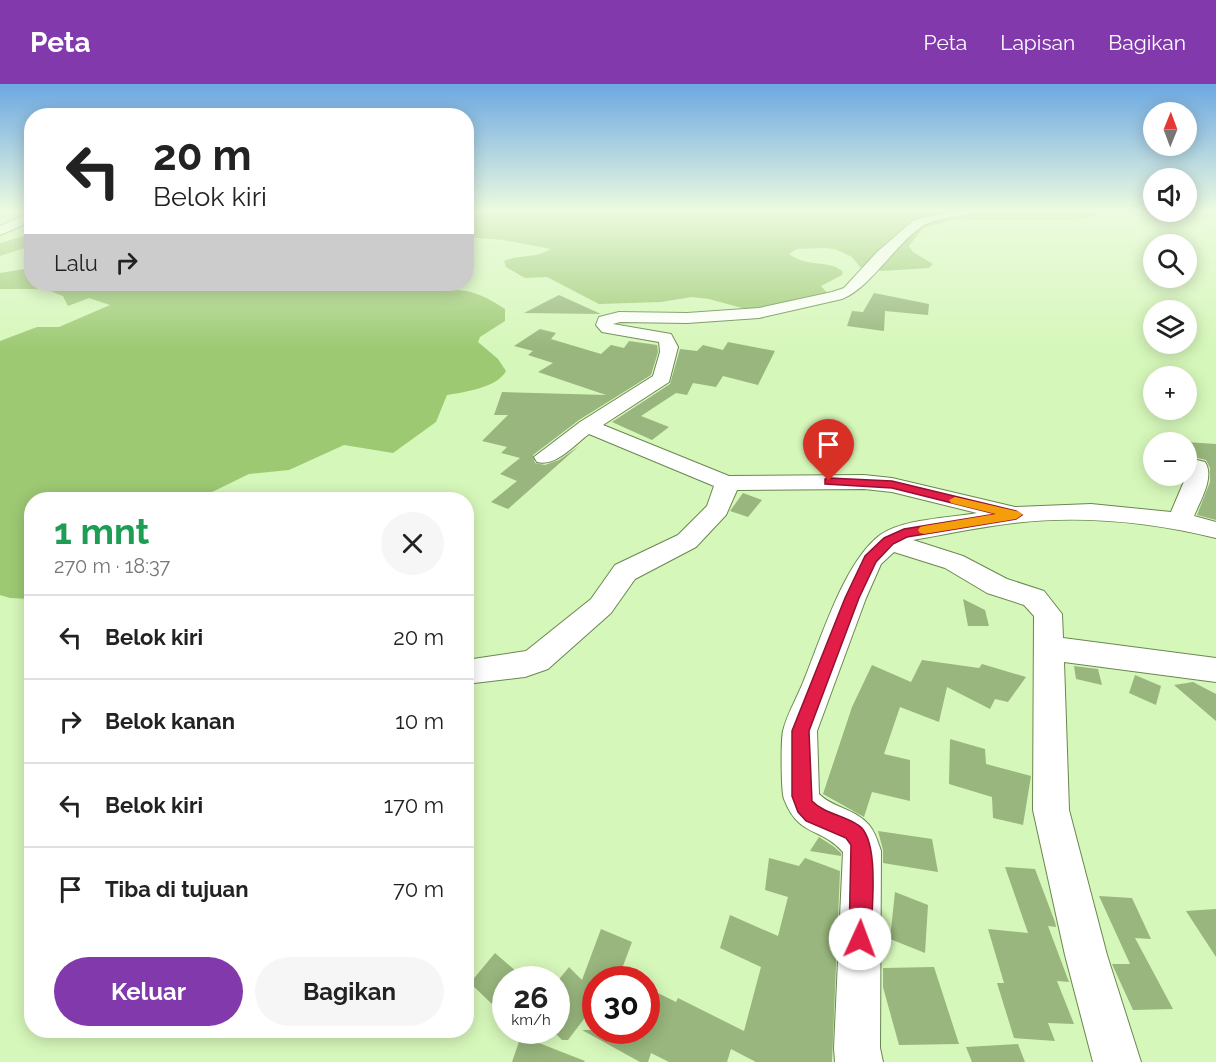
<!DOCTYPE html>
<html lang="id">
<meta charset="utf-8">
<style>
:root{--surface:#fff;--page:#f6f6f6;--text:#222;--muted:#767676;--line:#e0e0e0;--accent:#8239ab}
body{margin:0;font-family:Raleway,sans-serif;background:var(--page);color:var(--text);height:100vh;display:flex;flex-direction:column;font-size:22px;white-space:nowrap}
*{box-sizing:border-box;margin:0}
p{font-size:20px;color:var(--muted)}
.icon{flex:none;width:33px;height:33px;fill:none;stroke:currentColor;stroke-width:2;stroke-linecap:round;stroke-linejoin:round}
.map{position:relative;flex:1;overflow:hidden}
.panel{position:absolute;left:24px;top:408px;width:450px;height:546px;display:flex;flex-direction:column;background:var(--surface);border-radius:24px;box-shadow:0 3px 15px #0003}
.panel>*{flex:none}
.banner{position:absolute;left:24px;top:24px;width:450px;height:183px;border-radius:24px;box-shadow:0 3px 15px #0003;background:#fff;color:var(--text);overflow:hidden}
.needle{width:39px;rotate:1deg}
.controls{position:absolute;left:1143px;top:18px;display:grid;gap:12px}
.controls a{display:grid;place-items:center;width:54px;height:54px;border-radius:50%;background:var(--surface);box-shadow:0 3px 15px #0003;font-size:30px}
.speed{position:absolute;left:492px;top:882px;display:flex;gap:12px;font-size:30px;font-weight:700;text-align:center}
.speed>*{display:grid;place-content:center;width:78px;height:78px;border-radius:50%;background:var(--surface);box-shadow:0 3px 15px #0003;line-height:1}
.speed small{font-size:15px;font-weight:400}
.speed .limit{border:9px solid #d22;background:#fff;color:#111}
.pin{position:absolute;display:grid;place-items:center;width:51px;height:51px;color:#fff;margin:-62px -26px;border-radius:50% 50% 50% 0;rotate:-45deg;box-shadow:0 0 6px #0007}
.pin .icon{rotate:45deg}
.me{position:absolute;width:66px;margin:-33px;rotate:2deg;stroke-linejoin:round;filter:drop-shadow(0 0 4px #0008)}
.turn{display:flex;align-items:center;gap:21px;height:126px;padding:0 30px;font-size:27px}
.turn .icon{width:78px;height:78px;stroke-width:2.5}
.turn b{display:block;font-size:42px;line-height:51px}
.then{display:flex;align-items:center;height:57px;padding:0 30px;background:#0003;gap:12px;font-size:22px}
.round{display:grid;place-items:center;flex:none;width:63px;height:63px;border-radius:32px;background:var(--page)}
.headline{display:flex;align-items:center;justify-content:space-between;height:102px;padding:0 30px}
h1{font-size:36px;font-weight:700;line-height:45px;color:#1e9e55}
.primary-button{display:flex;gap:12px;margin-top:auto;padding:12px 30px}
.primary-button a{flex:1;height:69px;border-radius:36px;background:var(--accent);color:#fff;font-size:24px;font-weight:700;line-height:69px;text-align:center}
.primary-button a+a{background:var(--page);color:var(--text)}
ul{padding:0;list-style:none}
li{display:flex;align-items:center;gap:18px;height:84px;padding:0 30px;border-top:2px solid var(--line)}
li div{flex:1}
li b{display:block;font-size:22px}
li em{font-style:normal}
header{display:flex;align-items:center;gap:36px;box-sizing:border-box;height:84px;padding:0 30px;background:var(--accent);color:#fff}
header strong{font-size:28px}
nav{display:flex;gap:33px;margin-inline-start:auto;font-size:21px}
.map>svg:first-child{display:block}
.forest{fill:#9dc973}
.building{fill:#98b67d}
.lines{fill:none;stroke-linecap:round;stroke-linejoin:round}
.minor-casing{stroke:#6a874f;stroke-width:2}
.minor{fill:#fff;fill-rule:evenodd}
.route{fill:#e11d48;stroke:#92132f;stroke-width:1.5}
.slow{fill:#f59e0b}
</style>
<header>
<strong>Peta</strong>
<nav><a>Peta</a><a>Lapisan</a><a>Bagikan</a></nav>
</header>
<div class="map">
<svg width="1216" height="978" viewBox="0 0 1216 978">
<rect width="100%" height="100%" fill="#d6f7ba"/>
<g class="forest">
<path d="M467,127H1136L1133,130L1103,128L1089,134L1067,136H952L923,144L909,162L913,168L933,180L929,184L882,187L860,183L852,173L835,165L825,164L797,165L789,170C807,184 830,175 843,188L842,191L821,202L829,211L763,224H742L709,215L692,213L661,218L599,220L547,193L525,194L506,183L504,177C519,170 536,175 550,165L504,156L467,153Z"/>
<polygon points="31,150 31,162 0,172 0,159"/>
<path d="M31,184L32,200H440L441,207C467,203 484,211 505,225V237L480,253L478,258L498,275L506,287C497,304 464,308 447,311L436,338L393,369L344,361L289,386L249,390L208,410L205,415L32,416L31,515L10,514L0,511V257L37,243H59L110,221L89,214L68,222L63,212L45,205H0V189Z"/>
</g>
<g class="building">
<polygon points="874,209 929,220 928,231 885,227 884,247 847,242 852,227 863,228"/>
<polygon points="559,211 601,230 524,229"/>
<polygon points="540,245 556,249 551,255 601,270 611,261 624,264 629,257 657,261 658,268 651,291 579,336 533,371 535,379 545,381 559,376 579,362 508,425 491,418 517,397 500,390 520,374 501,369 507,363 482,357 508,331 494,331 502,308 606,311 538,288 553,279 528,271 533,267 514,262"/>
<polygon points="728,258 775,267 758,301 723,292 716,303 693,299 687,311 676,309 641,332 669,343 652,356 612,338 670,300 680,265 697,267 703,261 723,266"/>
<polygon points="1186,358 1216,360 1216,436 1197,431 1210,398 1210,384 1206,376 1198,374 1188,376 1186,379"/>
<polygon points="743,409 762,416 748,433 730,427"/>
<polygon points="963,515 985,526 989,542 968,542"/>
<polygon points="922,576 979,584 982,580 1026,593 1008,618 995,615 990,625 947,603 939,638 900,623 884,670 910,676 910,717 872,708 864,733 823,710 852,623 872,581 911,598"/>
<polygon points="1074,582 1098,585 1102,601 1076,595"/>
<polygon points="1135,591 1161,602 1156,621 1129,609"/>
<polygon points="1193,598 1216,610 1216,637 1174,601"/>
<polygon points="950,655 985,665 986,680 1031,692 1023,741 993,734 992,713 949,700"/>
<polygon points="878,747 932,755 938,788 883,779 883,766"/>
<polygon points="819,753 833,762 841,769 841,772 810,767"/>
<polygon points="769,774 799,782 805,774 840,787 832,978 756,978 731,965 727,978 669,978 651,969 648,978 640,978 582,946 646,946 646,903 676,918 678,914 744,947 761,883 720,864 730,831 778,852 788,813 765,806"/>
<polygon points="1005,783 1035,785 1055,838 1056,843 1048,842 1069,898 1057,897 1074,940 1048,939 1055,957 1014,954 997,899 1004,899 988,845 1028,849"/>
<polygon points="895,808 928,821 925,869 890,855"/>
<polygon points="1099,812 1132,814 1151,855 1135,854 1173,925 1133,926 1112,880 1130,880"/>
<polygon points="1216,825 1216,873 1186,827"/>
<polygon points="601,845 632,858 623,882 613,896 596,896 596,919 568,956 562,956 556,950 556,899 569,883 582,896"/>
<polygon points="495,869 518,889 512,896 506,896 506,905 493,921 470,899"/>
<polygon points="934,883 959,960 899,961 883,903 883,884"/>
<polygon points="521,952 585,977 584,978 512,978"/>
<polygon points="1018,960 1025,978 972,978 966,963"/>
</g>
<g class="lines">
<g class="minor-casing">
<g id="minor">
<path d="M951,127H972L970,130C956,133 933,135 921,143C894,162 870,204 842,215L759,234L687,239L620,238L613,240L671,250L678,263L669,298L603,341L729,392L864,391L892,394L1015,423L1091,420L1171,428L1185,395L1189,378L1197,376L1205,378C1215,393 1200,417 1194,432L1216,438V454C1151,438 1080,431 1014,439C980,443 947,450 913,456L963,472L1007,495L1044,507L1062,530L1063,554L1216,574V598L1064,578L1069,726L1107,871L1141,978H1093L1065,871L1033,726L1034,532L1024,521L987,509L945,484L894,468L881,480L866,514L817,647L819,710C833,724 856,725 869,741C875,748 878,758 881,767L880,964L883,978H835L834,964L843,768C820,742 799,754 784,715C781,707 781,656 783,647C787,630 798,612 804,596C821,555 844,478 880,451C902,435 949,434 977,429L892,408L864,405L737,406L726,431L696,463L635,495L611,529L548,585L525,593L466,600V576L526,567L591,515L615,481L678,451L707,422L714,402L589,350C574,361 556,383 537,378L534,373L580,338L653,292L660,268L659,258L602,248L596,241L599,233L619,228L687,229L759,224L832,208L844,204L877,168L914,136Z"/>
<polygon points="32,128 32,137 0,151 0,142"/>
</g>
</g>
<use href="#minor" class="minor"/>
</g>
<linearGradient id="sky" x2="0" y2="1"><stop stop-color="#6ca8e2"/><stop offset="0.48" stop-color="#edfbe0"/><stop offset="1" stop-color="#edfbe0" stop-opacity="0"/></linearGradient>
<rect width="1216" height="264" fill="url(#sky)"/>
<path class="route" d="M829,394L892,397L1016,427L1022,431L1016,435L907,453L893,460L876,478L859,514L809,647L812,717C825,730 843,731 858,741C881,755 871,829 871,855L867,862L860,865L852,862L849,855L851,761L846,754L806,737L798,728L792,712V647L845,514L865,472L884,454L904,445L996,430L892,404L825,400V395Z"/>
<polygon class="slow" points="955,413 1020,428 1022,431 1016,435 924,450 920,449 918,446 920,443 924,442 996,430 951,419 949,416"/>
</svg>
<div class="controls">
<a><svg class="needle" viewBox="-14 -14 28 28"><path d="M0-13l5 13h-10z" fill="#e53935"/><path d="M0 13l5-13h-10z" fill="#767676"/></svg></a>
<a><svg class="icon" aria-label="sound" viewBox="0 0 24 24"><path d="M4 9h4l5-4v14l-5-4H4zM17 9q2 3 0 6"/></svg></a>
<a><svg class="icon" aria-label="search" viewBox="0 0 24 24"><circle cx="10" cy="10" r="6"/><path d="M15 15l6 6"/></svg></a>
<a><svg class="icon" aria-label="layers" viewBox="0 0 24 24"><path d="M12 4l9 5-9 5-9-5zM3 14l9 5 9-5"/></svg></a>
<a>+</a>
<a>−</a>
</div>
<div class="speed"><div>26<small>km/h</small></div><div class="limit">30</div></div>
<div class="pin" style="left:829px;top:397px;background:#d93025"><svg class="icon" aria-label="arrive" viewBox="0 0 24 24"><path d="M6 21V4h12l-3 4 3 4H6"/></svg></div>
<svg class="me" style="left:860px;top:855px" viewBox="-20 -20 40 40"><circle r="19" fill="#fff"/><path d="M0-13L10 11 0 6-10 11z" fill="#e11d48"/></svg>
<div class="banner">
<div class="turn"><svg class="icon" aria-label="left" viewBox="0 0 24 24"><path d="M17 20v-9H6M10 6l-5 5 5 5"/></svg><div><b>20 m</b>Belok kiri</div></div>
<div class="then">Lalu<svg class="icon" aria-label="right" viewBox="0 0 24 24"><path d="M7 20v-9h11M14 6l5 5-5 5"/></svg></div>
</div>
<section class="panel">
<div class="headline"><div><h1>1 mnt</h1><p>270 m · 18:37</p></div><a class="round"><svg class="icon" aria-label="close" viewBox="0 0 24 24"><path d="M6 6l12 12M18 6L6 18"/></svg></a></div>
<ul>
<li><svg class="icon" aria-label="left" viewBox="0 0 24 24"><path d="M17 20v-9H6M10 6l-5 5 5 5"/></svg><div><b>Belok kiri</b></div><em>20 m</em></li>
<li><svg class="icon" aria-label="right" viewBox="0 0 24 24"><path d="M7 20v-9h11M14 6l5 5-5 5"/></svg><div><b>Belok kanan</b></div><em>10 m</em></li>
<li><svg class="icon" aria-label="left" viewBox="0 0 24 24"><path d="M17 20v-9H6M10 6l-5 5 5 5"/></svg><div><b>Belok kiri</b></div><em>170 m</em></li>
<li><svg class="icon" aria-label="arrive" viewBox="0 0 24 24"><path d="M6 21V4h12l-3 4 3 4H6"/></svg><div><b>Tiba di tujuan</b></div><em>70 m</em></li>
</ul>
<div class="primary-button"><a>Keluar</a><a>Bagikan</a></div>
</section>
</div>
